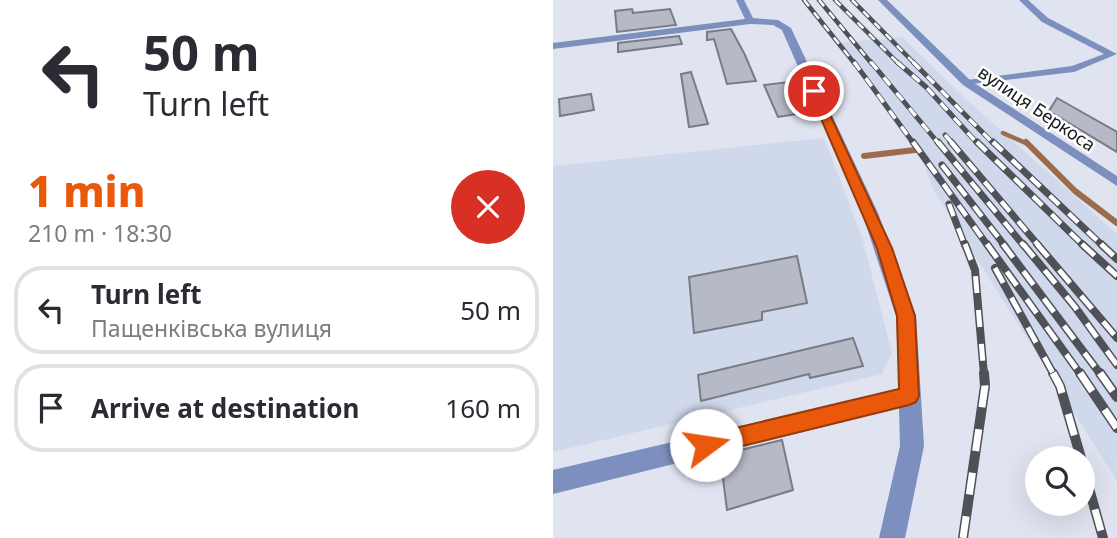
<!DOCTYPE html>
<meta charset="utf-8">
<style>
:root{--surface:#fff;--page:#f7f7f7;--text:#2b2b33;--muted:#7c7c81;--line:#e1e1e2;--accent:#ea580c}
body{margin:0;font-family:"Noto Sans",sans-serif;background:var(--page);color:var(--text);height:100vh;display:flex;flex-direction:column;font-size:26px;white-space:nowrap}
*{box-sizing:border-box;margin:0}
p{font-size:23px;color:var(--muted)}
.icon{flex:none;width:38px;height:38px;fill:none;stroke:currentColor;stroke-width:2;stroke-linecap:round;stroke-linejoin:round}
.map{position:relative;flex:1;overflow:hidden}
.side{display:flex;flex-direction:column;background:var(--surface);width:553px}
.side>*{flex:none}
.banner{background:#fff;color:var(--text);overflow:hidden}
.fabs{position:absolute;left:472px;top:446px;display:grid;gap:14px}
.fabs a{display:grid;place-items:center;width:70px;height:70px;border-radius:50%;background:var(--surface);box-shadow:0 7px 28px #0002;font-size:35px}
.pin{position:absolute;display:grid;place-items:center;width:60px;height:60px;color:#fff;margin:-30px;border:4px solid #fff;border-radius:50%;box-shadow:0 2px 7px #0007}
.me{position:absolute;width:77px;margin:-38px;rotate:76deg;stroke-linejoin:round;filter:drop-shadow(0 0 5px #0008)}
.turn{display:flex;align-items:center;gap:24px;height:147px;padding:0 28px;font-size:32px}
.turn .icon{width:91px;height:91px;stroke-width:2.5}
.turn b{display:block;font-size:49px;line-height:60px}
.round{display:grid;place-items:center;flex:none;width:74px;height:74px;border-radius:37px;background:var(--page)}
.headline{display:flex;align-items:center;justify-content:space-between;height:119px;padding:0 28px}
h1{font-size:42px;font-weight:800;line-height:52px;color:var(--accent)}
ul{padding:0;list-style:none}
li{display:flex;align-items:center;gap:21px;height:88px;margin:0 14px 10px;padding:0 14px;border:4px solid var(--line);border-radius:28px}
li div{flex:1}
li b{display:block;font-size:26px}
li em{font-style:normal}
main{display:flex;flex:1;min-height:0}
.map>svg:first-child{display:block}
.built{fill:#d0d8eb}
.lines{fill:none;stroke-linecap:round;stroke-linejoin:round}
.stream-far1{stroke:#9b6b4d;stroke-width:4.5}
.stream{stroke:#9b6b4d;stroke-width:6}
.building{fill:#b5bac6;stroke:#777c86;stroke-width:2}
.minor{fill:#7c8fbe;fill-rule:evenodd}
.tertiary{fill:#7c8fbe;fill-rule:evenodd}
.rail-far4-casing{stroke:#4f5158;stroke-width:4.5}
.rail-far3-casing{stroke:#4f5158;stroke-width:5}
.rail-far2-casing{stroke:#4f5158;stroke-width:7}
.rail-far1-casing{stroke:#4f5158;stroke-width:8}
.rail-casing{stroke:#4f5158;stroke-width:10}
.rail-far4{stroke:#fff;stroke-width:2.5;stroke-dasharray:8;stroke-linecap:butt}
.rail-far3{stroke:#fff;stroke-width:3.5;stroke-dasharray:10;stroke-linecap:butt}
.rail-far2{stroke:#fff;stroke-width:4.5;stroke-dasharray:13;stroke-linecap:butt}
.rail-far1{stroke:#fff;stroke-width:5;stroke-dasharray:17;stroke-linecap:butt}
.rail{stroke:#fff;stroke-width:7;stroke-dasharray:22;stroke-linecap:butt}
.route{fill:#ea580c;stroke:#983908;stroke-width:2}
.labels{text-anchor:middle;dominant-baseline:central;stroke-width:5;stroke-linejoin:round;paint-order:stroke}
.far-street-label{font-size:18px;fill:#1a1c20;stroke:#fff}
</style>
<main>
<section class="side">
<div class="banner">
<div class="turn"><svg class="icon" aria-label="left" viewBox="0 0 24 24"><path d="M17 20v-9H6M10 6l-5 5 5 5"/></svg><div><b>50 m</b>Turn left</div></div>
</div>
<div class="headline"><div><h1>1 min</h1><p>210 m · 18:30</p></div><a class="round" style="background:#d93025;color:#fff"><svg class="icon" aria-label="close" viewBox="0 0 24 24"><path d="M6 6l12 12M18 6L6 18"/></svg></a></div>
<ul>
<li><svg class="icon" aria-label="left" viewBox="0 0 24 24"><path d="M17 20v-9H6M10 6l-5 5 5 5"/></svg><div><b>Turn left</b><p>Пащенківська вулиця</p></div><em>50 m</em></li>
<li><svg class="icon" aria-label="arrive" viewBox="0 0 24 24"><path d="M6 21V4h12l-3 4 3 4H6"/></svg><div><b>Arrive at destination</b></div><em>160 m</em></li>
</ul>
</section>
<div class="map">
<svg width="564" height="538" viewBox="0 0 564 538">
<rect width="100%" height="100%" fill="#dfe4f0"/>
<g class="built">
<polygon points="349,37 415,101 564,234 564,481 381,191 371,164 285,43"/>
<polygon points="271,138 309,237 339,353 329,374 0,452 0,166"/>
</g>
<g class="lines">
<polyline class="stream-far1" points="450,133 475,144"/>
<g class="stream">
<polyline points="473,142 522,191 564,223"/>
<polyline points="311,156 362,150"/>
</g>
</g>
<g class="building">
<polygon points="79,9 80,13 117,9 123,25 64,32 62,11"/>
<polygon points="178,29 192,55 203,81 174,84 161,39 154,40 154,32"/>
<polygon points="126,36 129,44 65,52 65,43"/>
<polygon points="138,72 155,124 136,127 128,74"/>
<polygon points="236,82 251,113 225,117 211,85"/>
<polygon points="38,94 41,110 7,116 6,99"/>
<polygon points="504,98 564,132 564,152 496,111"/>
<polygon points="244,256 254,303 209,312 209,320 141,333 136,277"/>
<polygon points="300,338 310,366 257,378 256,374 148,401 145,375"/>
<polygon points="229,440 240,490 174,510 167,455"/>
</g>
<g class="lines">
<g class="minor">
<polygon points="183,0 191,0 200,18 225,20 238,28 325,213 363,316 371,446 352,538 326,538 347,446 346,408 0,494 0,470 346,389 343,316 309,213 229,30 220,25 197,24 0,49 0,43 192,19"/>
<polygon points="466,0 475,0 495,18 564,54 521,72 410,85 410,81 414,80 519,66 551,54 489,22"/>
</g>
<polygon class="tertiary" points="325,0 334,0 418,81 564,176 564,186 410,85"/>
<g class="rail-far4-casing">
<g id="rail-far4">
<polyline points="251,0 302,64"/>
<polyline points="266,0 319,64"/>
<polyline points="282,0 346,64"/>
<polyline points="299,0 362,64"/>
</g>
</g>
<g class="rail-far3-casing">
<g id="rail-far3">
<polyline points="301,62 361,144"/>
<polyline points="318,62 386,144"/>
<polyline points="344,62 373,87 425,144"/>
<polyline points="360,62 441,144"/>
<polyline points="392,135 400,144"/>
</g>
</g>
<g class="rail-far2-casing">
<g id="rail-far2">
<polyline points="360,142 435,246"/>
<polyline points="385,142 471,246"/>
<polyline points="398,142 486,246"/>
<polyline points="424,142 531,246"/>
<polyline points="440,142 550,246"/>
<polyline points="389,165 452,246"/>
<polyline points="396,204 412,246"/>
</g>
</g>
<g class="rail-far1-casing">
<g id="rail-far1">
<polyline points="412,244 422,270 431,375"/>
<polyline points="434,244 528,375"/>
<polyline points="450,244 548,375"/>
<polyline points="470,244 522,307 564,365"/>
<polyline points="484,244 564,338"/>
<polyline points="529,244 564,276"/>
<polyline points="548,244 564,259"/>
<polyline points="442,268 501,375"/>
</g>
</g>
<g class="rail-casing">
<g id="rail">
<polyline points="500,373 507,386 528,458"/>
<polyline points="527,373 564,428"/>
<polyline points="547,373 564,397"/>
<polyline points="530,467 550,538"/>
<polyline points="410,538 432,386 431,373"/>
</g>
</g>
<use href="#rail-far4" class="rail-far4"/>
<use href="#rail-far3" class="rail-far3"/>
<use href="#rail-far2" class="rail-far2"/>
<use href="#rail-far1" class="rail-far1"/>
<use href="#rail" class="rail"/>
</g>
<polygon class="route" points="261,88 266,91 339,248 362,316 366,396 363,402 356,405 153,455 145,452 142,445 145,438 153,435 346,389 344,316 324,248 256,91"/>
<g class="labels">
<g class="far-street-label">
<text transform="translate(484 108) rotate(34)">вулиця Беркоса</text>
</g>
</g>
</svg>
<div class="fabs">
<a><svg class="icon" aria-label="search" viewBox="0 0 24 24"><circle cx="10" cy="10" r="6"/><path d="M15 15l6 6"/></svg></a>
</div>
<div class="pin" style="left:261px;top:91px;background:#d93025"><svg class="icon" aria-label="arrive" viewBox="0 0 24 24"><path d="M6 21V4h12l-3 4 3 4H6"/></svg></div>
<svg class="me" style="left:153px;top:445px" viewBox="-20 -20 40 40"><circle r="19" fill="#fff"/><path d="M0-13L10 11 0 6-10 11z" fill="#ea580c"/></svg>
</div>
</main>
